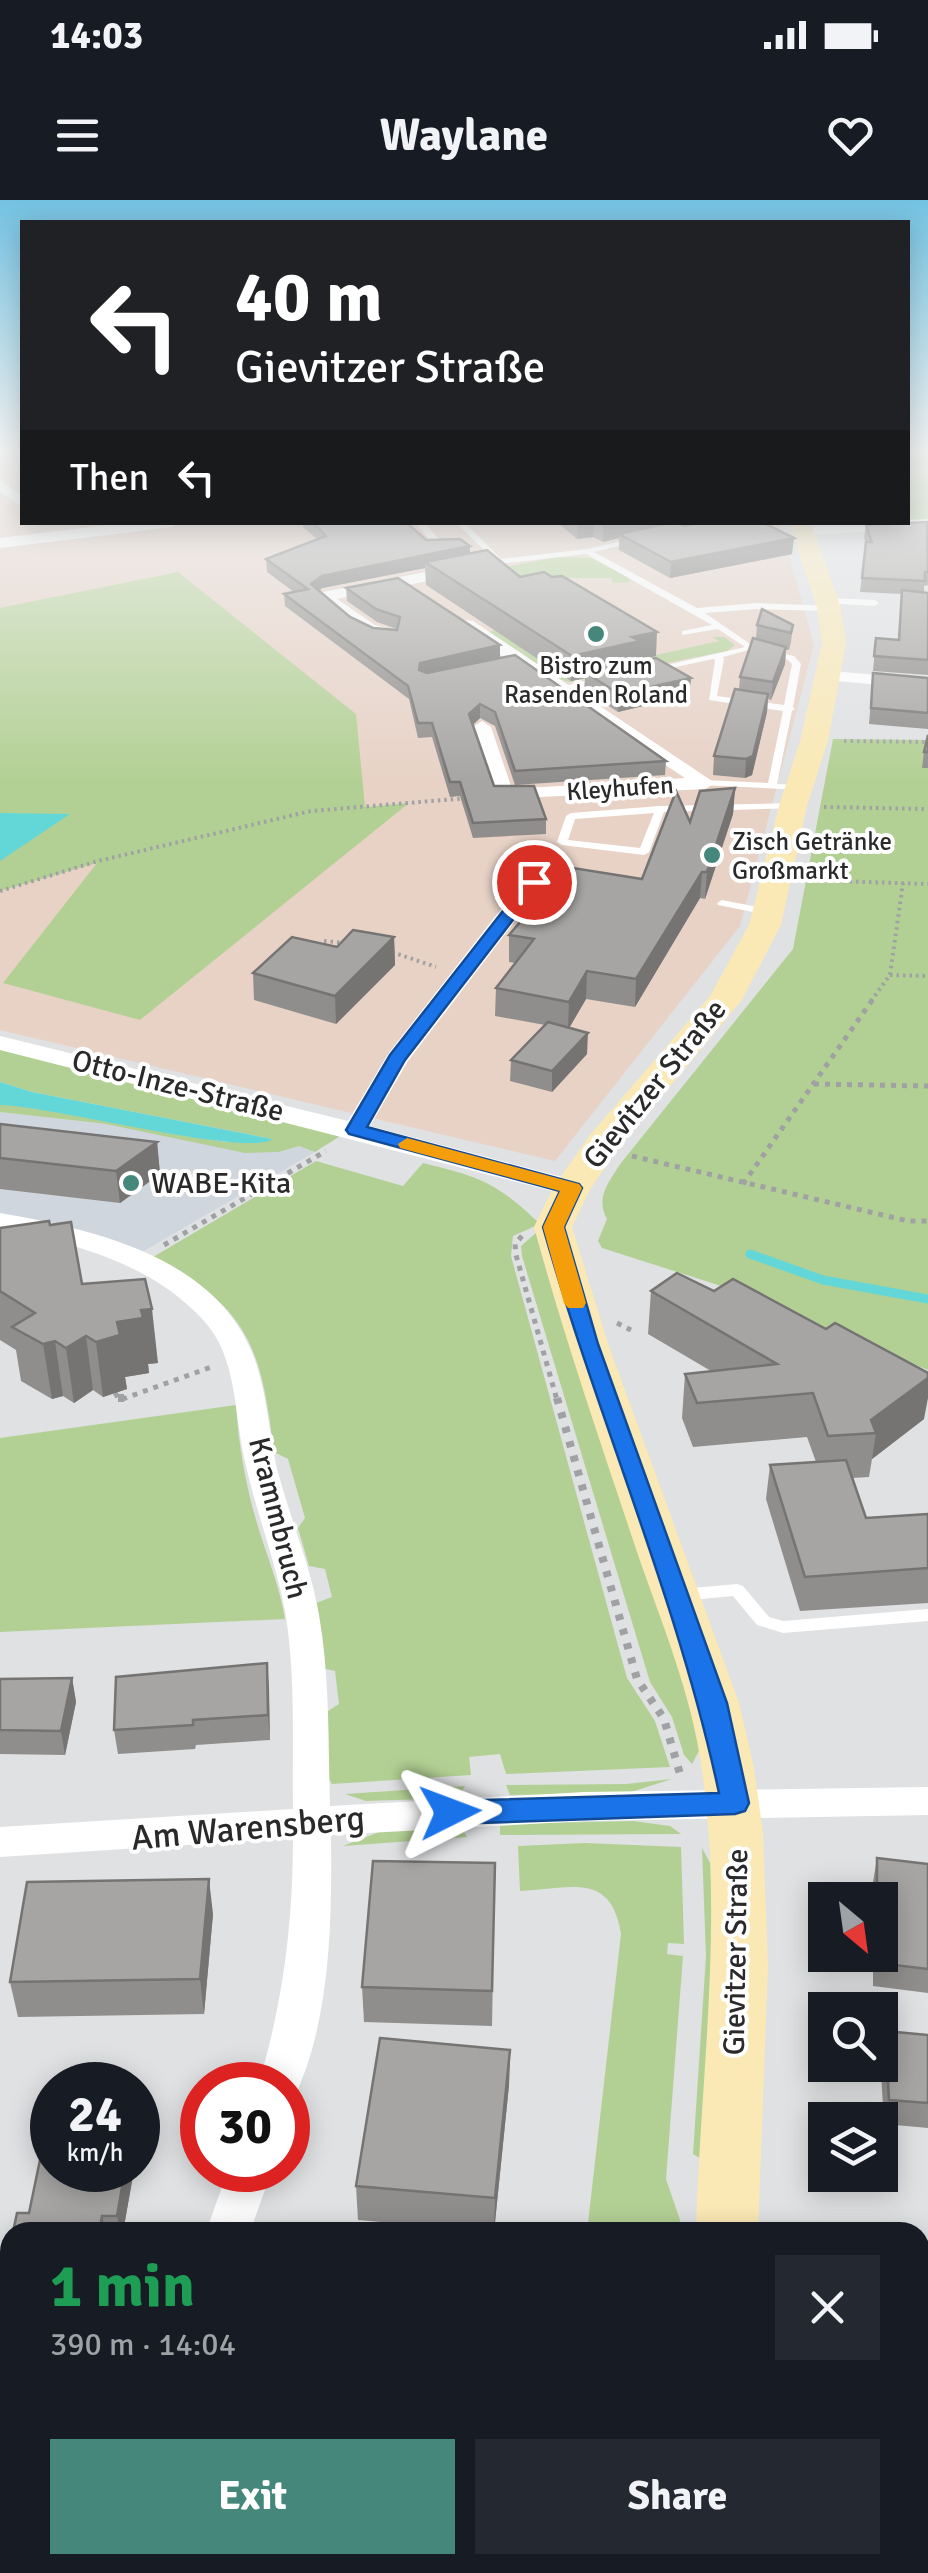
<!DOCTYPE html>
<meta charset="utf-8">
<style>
:root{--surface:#171b24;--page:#242831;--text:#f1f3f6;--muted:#9ea1a6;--accent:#45887b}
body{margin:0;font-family:Signika,sans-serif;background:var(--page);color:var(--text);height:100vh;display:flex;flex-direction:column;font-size:38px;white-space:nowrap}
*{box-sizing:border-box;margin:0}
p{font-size:32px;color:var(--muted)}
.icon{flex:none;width:55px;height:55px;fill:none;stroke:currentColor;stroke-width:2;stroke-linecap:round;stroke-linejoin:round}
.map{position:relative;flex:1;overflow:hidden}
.drawer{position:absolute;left:0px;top:2022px;width:930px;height:352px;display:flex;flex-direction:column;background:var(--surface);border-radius:30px 30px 0 0;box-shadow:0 5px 25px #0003}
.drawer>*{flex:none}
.top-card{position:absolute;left:20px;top:20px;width:890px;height:305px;border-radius:0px;box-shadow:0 5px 25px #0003;background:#202124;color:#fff;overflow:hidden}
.needle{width:65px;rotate:151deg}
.tools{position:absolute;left:808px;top:1682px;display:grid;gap:20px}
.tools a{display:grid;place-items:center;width:90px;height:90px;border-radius:0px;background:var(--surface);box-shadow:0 5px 25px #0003;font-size:50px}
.speed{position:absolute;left:30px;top:1862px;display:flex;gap:20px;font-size:50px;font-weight:700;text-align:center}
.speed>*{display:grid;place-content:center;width:130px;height:130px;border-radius:50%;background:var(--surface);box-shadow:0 5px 25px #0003;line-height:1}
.speed small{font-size:25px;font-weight:400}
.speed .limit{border:15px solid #d22;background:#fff;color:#111}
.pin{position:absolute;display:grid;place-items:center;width:85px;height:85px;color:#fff;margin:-42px;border:5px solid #fff;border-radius:50%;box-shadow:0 2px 10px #0007}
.me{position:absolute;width:110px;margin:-55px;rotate:87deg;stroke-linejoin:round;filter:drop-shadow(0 0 8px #0008)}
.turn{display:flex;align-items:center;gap:35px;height:210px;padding:0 50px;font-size:45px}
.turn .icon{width:130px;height:130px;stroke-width:2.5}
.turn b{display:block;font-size:70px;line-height:85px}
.then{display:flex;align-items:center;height:95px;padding:0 50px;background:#0003;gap:20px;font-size:38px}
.round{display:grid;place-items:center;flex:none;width:105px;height:105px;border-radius:0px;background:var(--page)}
.overview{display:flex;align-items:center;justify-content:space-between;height:170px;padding:0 50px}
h1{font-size:60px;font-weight:700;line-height:75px;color:#1e9e55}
.button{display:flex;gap:20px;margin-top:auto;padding:20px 50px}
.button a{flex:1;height:115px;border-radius:0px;background:var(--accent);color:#fff;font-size:40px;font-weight:700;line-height:115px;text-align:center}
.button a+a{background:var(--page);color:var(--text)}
.status{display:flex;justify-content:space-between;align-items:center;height:70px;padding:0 50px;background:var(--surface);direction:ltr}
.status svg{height:28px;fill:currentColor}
header{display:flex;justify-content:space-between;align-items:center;height:130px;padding:0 50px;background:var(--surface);font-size:45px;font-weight:700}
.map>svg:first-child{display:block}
.commercial{fill:#e8d2c6}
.built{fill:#d0d6de}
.green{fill:#b3d094}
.water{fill:#63d7d8}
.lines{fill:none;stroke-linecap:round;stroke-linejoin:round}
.stream{stroke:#63d7d8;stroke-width:9}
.path-far2{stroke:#a0a1a3;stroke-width:4;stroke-dasharray:2.5 4;stroke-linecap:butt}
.path-far1{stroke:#a0a1a3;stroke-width:5;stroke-dasharray:5 6;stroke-linecap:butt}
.path{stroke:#a0a1a3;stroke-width:8;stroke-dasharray:6 9;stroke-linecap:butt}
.service{fill:#fff;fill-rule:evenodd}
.minor{fill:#fff;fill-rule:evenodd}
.secondary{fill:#fae9b5;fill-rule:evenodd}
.wall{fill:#908e8c}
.shaded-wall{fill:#757472}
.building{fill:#a7a5a3;stroke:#757472;stroke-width:2.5}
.route{fill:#1a73e8;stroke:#114b97;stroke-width:2.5}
.slow{fill:#f59e0b}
.poi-dot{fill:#45887b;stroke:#fff;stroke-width:4}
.labels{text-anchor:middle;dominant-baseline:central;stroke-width:8;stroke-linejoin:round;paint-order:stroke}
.far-poi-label{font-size:25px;fill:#2a2a2b;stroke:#fff}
.far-street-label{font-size:25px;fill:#2a2a2b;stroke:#fff}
.street-label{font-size:30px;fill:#2a2a2b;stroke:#fff}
.poi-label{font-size:30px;fill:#2a2a2b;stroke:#fff;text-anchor:start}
.near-street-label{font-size:35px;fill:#2a2a2b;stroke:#fff}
</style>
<div class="status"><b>14:03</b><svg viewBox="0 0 49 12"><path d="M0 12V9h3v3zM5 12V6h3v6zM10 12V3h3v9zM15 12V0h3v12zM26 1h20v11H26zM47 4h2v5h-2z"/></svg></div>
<header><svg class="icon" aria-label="menu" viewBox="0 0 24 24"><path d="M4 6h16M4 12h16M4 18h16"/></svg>Waylane<svg class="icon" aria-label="heart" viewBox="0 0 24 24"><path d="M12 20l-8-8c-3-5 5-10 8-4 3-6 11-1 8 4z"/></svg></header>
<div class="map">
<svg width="928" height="2373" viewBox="0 0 928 2373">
<rect width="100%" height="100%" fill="#dfe1e3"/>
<polygon class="commercial" points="0,249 22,249 22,322 780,323 814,445 740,726 555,961 0,830"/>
<polygon class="built" points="0,912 106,924 279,952 299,946 315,952 140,1053 0,1014"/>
<g class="green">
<polygon points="908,249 928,249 928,322 826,327 824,323 908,322"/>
<polygon points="557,357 591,358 629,378 630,382 613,383 611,378 519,378 506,367"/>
<polygon points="178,372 356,514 365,607 409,603 140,820 3,783 97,663 0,691 0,408"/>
<polygon points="496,430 571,474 719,441 712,437 724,437 735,445 727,451 570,482 554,478 519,451 484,433"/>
<path d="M833,539L928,540V1170L718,1085L602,1048L598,1041L607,1019C595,997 609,982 621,963L793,749Z"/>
<polygon points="0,849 345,933 315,952 299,946 279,952 245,953 106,924 0,912 0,905 20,905 225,942 272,939 32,892 0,882"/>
<path d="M316,961L403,986L423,963C481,977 497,983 540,1024L513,1036L511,1056L627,1478L655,1521L670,1567L506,1574L500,1554L469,1557L471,1575L332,1584L327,1575L325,1513L339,1504L335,1471L322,1468L316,1403L332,1397L325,1369L309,1366L298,1328L305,1318L288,1259L274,1252C261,1148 250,1108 153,1057Z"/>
<polygon points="537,1032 692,1506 701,1547 692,1564 684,1555 672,1517 650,1482 522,1056 521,1046"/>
<path d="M236,1205C239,1250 247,1293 261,1336C270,1364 280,1389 285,1419L0,1432V1238Z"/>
<polygon points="672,1579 628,1593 510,1595 506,1585 626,1584"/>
<polygon points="465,1586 458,1598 366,1601 345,1594"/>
<polygon points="633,1621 670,1626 681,1634 500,1635 500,1624"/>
<polygon points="461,1627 467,1637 343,1646 384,1630"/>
<path d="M585,1643L681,1647L684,1744L668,1743L667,1754L683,1756L666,1979L680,2020L679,2032H587L621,1734C611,1671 571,1689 520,1691L518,1646Z"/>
<polygon points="702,1648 717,1676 705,1961 693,1954 706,1756"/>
<polygon points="540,2365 651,2365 650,2373 539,2373"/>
</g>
<g class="water">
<polygon points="0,613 70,614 0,661"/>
<path d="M0,882L32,892L272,939C249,958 47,905 0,905Z"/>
</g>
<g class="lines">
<polyline class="stream" points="750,1054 823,1080 928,1099"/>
<g class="path-far2">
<polyline points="844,541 928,542"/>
<polyline points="824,607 928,609"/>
<polyline points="804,680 928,684"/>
<polyline points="0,691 98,661 311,611 468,598"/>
<polyline points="324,741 345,743"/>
<polyline points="386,750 436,767"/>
<polyline points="890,775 928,776"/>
<polyline points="871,801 890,775 903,683"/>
</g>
<g class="path-far1">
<polyline points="814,884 928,886"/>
<polyline points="632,956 908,1021 928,1021"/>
<polyline points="743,984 873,799"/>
<polyline points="522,1036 515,1044 516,1055 557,1200"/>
<polyline points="164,1045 326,951"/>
<polyline points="617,1123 631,1130"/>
<polyline points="115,1193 120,1200 214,1166"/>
</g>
<g class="path">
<polyline points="118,1198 126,1198"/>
<polyline points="557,1198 637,1479 664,1519 680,1574"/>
</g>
<g class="service">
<polygon points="415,322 424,322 443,344 454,346 438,349"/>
<polygon points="455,322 464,322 501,359 587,349 639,337 639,341 594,352 697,408 757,403 832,406 832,410 829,411 757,409 705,413 756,448 723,457 724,459 717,496 784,505 792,464 788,460 765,453 769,450 794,456 801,464 793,507 795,509 792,511 777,584 799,585 804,588 803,590 701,585 700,583 705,580 768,583 783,511 709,500 715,460 713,459 653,472 649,469 745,447 718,429 682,435 682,431 712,425 586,354 499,364"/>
<polygon points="827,398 875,400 879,403 875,406 824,403 824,399"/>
<polygon points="601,477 606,480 604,482 561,491 556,488"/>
<path d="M793,603L797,604V608L664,612L649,652L644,655L562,645L557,642L566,616L571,613L660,606ZM654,613L640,648L568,640L575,619Z"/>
<polygon points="722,700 768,709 773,712 768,715 718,705 717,703"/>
<polygon points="737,1384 743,1386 769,1417 783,1421 928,1409 928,1421 783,1433 757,1425 733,1396 681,1401 675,1399 673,1395 675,1391 681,1389"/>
</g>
<g class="minor">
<polygon points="0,280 22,296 22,307 0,292"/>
<polygon points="928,319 928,329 802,335 794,330 802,325"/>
<polygon points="130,322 179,322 172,327 0,348 0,338"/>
<path d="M467,364L475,369L473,372L337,399L375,425L395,430V438C367,441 334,417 315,397L323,392Z"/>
<polygon points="467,420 473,421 715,583 705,589 497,599 473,527 482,521 491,527 512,589 685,578 461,429 458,425"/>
<polygon points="830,471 928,479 928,489 824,480 821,476"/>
<polygon points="534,676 545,682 408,861 370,926 581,982 585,988 581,994 572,996 0,850 0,836 348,921 388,854 526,677"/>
<path d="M0,1013C91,1029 210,1055 251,1150C268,1189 268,1234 279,1276C292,1323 311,1368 319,1415C330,1477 328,1543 330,1606L585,1592L928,1587V1615L585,1621L331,1635C332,1720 331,1820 294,1898L288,1900V1885H258C283,1804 293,1723 293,1638L0,1657V1627L293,1609C292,1544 296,1475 285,1411C275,1359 255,1309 244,1257C234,1212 237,1157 204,1121C152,1063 73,1043 0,1029Z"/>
<polygon points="228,1970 272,1970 250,2032 206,2032"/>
<polygon points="116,2365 166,2365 164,2373 114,2373"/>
</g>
<g class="secondary">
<path d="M789,322H811L841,408L846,443L828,541L807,606L781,725L742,800L617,950L591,988L572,1027L608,1144L739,1503L754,1568L763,1633L768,1766L758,2032H696C700,1878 724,1725 702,1570C692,1495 662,1424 637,1352C601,1244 564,1137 534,1027L553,988L590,935L710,796L749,725L779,606L800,541L822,443L817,408Z"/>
<rect x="677" y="2365" width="70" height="8"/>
</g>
</g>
<g class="wall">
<polygon points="303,322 406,322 426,340 470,353 520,377 656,456 639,460 639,461 691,478 689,495 618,512 584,490 585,478 571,481 426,385 425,368 322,388 319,391 350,417 373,428 397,430 397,429 377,422 347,401 346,388 500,458 666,561 665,575 515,585 495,526 480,518 473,525 494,586 546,619 546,634 473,638 460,596 450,597 432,537 418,538 409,499 285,406 284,394 294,392 267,372 266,359 317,339 303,327"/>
<polygon points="557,322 660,322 659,325 684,326 792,354 670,378 619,350 619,338 603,342 593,337 577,339"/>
<polygon points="866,325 928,326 928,385 924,386 924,393 928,393 928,475 873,471 876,438 898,440 902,394 860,392 866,343 864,338"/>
<polygon points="757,425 793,425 791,442 789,450 786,450 785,464 771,500 768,499 767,512 752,575 745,578 713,575 714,556 739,490 740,477 756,438"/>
<polygon points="873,473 928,478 928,529 869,524"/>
<polygon points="928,535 928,568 922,568 924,552"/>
<polygon points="735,588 733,614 705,699 700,698 635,807 586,799 569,828 587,854 552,892 510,881 511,860 545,825 495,816 496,788 515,763 509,762 509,735 642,679 690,622"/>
<polygon points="394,737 395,765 336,824 254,800 253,773 337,747"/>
<polygon points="0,924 157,942 160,974 120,1003 0,989"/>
<polygon points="50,1025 82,1084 158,1163 148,1164 149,1173 125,1177 127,1189 103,1197 93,1190 74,1203 63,1196 52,1199 21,1181 16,1150 0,1140 0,1028"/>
<polygon points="651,1091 924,1219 872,1259 869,1277 852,1278 866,1318 928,1314 928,1403 800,1411 766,1299 770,1265 816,1262 807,1237 693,1247 682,1218 685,1174 711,1171 648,1134"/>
<polygon points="267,1463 270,1540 196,1545 195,1549 118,1554 114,1530"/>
<polygon points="72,1478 76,1502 65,1555 0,1554 0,1479"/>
<polygon points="877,1658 928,1664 928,1793 873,1786 873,1755 880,1755 880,1700 873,1700 873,1682"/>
<polygon points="495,1663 492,1826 364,1822 362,1787"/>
<polygon points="213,1714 204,1814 18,1817 10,1782"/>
<polygon points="885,1831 928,1835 928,1928 884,1924 880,1855"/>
<polygon points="510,1850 509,1885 494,2032 358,2020 356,1986"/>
<polygon points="134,1970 123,2032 13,2032 29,2013"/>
<polygon points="10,2044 11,2365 9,2373 0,2373"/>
</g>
<g class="shaded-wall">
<polygon points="578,322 594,322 593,337 577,339"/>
<polygon points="603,322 660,322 659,329 619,334 619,338 603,342"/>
<polygon points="794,338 792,354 670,378 671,362"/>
<polygon points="470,346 470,359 425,362 425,368 322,388 311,397 311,384 322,376"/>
<polygon points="657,432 656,456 639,460 639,466 585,472 585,478 571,481 572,456 632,437"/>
<polygon points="500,445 500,459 419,483 420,463"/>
<polygon points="786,447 785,464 771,500 773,482"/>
<polygon points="691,478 689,495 618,512 619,494"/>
<polygon points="768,494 767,512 752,575 745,578 746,559"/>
<polygon points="480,504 480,518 469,528 469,514"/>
<polygon points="735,588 733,614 705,699 707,672"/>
<polygon points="702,672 700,698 635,807 636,779"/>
<polygon points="394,737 395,765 336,824 335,796"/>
<polygon points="587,771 586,799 568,830 569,802"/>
<polygon points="588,833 587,854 552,892 552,871"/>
<polygon points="157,942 160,974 120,1003 116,971"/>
<polygon points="152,1109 158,1163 148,1164 149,1173 125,1177 127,1189 103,1197 96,1142 117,1122 141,1110"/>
<polygon points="86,1136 93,1190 74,1203 66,1148"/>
<polygon points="55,1141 63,1196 52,1199 43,1144"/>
<polygon points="928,1178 928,1198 924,1219 872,1259 876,1233 871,1220"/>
<polygon points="267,1463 269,1488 270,1540 268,1515"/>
<polygon points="72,1478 76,1502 65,1555 61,1531"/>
<polygon points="209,1679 213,1714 204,1814 200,1779"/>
<polygon points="510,1850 509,1885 494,2032 495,1998"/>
<polygon points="138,1897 142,1923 138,1948"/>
<polygon points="125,1970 134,1970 123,2032 120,2032 117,2016"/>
<polygon points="102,2016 106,2032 99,2032"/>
<polygon points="4,2337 10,2357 9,2373 0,2373 0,2359"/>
</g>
<g class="building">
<polygon points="312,322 406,322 426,340 460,339 470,346 322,376 311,384 350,417 373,428 397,430 400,417 376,409 346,388 398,378 500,445 420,463 419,470 427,473 515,455 666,561 515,571 495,512 480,504 469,514 494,586 534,586 546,619 473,623 460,582 450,582 432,523 418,523 408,486 284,394 308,389 266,359 326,336"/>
<polygon points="673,322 677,322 684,326 702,322 762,322 794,338 671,362 619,334"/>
<polygon points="927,322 928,372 925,372 925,381 862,378 866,342 872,342 866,325"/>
<polygon points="487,350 520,377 544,372 552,377 562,376 657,432 632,437 640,441 572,456 425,362"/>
<polygon points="902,390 928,393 928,460 874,456 876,438 899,440"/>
<polygon points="762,409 793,425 791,433 757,425"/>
<polygon points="753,438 786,447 773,482 740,477"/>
<polygon points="656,458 691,478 619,494 585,472"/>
<polygon points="873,473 928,478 928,513 871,508"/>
<polygon points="735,489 768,494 753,556 746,559 714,556"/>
<polygon points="928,535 928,552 924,552"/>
<polygon points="735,588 707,672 702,672 636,779 587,771 569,802 496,788 534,739 509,735 567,667 642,679 676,591 690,622 700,591"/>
<polygon points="353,730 394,737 335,796 253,773 292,737 337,747"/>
<polygon points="548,822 588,833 552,871 511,860"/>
<polygon points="0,924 157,942 116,971 0,958"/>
<polygon points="49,1021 50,1025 71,1022 82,1084 145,1079 152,1109 141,1110 143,1118 117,1122 120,1135 96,1142 86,1136 66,1148 55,1141 43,1144 12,1127 35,1113 0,1091 0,1028"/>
<polygon points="677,1073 714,1091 733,1079 826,1129 835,1123 928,1173 928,1178 871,1220 876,1233 828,1236 813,1193 697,1203 685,1174 777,1164 651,1091"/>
<polygon points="846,1260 866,1318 928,1314 928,1368 805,1377 770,1265"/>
<polygon points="267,1463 268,1515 193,1520 193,1525 114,1530 116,1477"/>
<polygon points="72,1478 61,1531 0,1530 0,1479"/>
<polygon points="877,1658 928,1664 928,1769 877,1763 877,1755 880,1755 880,1700 877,1700"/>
<polygon points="373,1661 495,1663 492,1791 362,1787"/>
<polygon points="209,1679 200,1779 10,1782 27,1682"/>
<polygon points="885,1831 928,1835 928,1903 889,1900"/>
<polygon points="380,1838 510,1850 495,1998 356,1986"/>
<polygon points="52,1902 52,1970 125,1970 117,2016 102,2016 99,2032 13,2032 17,2013 29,2013"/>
<polygon points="10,2044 10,2337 4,2337 0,2359 0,2091"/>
</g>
<linearGradient id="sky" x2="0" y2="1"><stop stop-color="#73c2e2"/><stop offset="0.43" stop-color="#f1f2f2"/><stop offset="1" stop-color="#f1f2f2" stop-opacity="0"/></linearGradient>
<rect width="928" height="581" fill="url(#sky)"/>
<path class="route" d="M528,679L542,682L405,860L367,927L579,984L582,988L564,1027L598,1144L727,1503L749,1603L745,1611L735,1614L450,1624L440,1620L436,1612L440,1605L450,1601L719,1593C678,1400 597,1217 543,1027L560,991L349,934L346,930L390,855Z"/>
<polygon class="slow" points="407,938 579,984 582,988 564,1027 586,1103 583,1108 568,1108 564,1103 543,1027 560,991 400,948 398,944"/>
<g class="poi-dot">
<circle cx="596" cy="434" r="10"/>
<circle cx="712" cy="655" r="10"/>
<circle cx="131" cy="983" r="10"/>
</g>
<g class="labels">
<g class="far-poi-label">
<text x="596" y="465">Bistro zum<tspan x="596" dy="29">Rasenden Roland</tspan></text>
<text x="732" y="641" text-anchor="start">Zisch Getränke<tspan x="732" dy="29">Großmarkt</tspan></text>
</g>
<g class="far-street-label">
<text transform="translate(620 588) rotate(-4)">Kleyhufen</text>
</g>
<g class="street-label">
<text transform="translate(655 884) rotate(-51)">Gievitzer Straße</text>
<text transform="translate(178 886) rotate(14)">Otto-Inze-Straße</text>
<text transform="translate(278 1318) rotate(76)">Krammbruch</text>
<text transform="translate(736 1752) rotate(-89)">Gievitzer Straße</text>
</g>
<g class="poi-label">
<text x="151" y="983">WABE-Kita</text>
</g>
<g class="near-street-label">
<text transform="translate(248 1628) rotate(-5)">Am Warensberg</text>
</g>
</g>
</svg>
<div class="tools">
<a><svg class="needle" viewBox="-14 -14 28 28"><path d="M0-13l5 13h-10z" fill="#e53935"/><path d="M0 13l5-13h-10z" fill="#9ea1a6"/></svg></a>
<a><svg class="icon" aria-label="search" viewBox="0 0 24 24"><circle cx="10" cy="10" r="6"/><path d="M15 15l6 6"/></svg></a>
<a><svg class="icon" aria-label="layers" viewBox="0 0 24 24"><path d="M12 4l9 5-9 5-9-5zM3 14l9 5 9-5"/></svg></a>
</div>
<div class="speed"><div>24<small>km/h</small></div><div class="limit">30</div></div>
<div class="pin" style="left:534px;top:682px;background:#d93025"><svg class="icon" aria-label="arrive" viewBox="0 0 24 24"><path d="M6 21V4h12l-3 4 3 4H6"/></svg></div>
<svg class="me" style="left:450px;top:1612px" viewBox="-20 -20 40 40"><path d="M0-17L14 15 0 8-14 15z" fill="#1a73e8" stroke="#fff" stroke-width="4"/></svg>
<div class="top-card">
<div class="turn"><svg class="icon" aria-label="left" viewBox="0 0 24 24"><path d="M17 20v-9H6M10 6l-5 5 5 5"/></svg><div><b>40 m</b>Gievitzer Straße</div></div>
<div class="then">Then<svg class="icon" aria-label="left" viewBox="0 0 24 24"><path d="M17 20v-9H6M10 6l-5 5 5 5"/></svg></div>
</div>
<section class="drawer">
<div class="overview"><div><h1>1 min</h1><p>390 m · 14:04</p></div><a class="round"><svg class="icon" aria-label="close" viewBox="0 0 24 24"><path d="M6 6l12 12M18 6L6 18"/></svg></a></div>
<div class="button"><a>Exit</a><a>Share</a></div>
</section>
</div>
